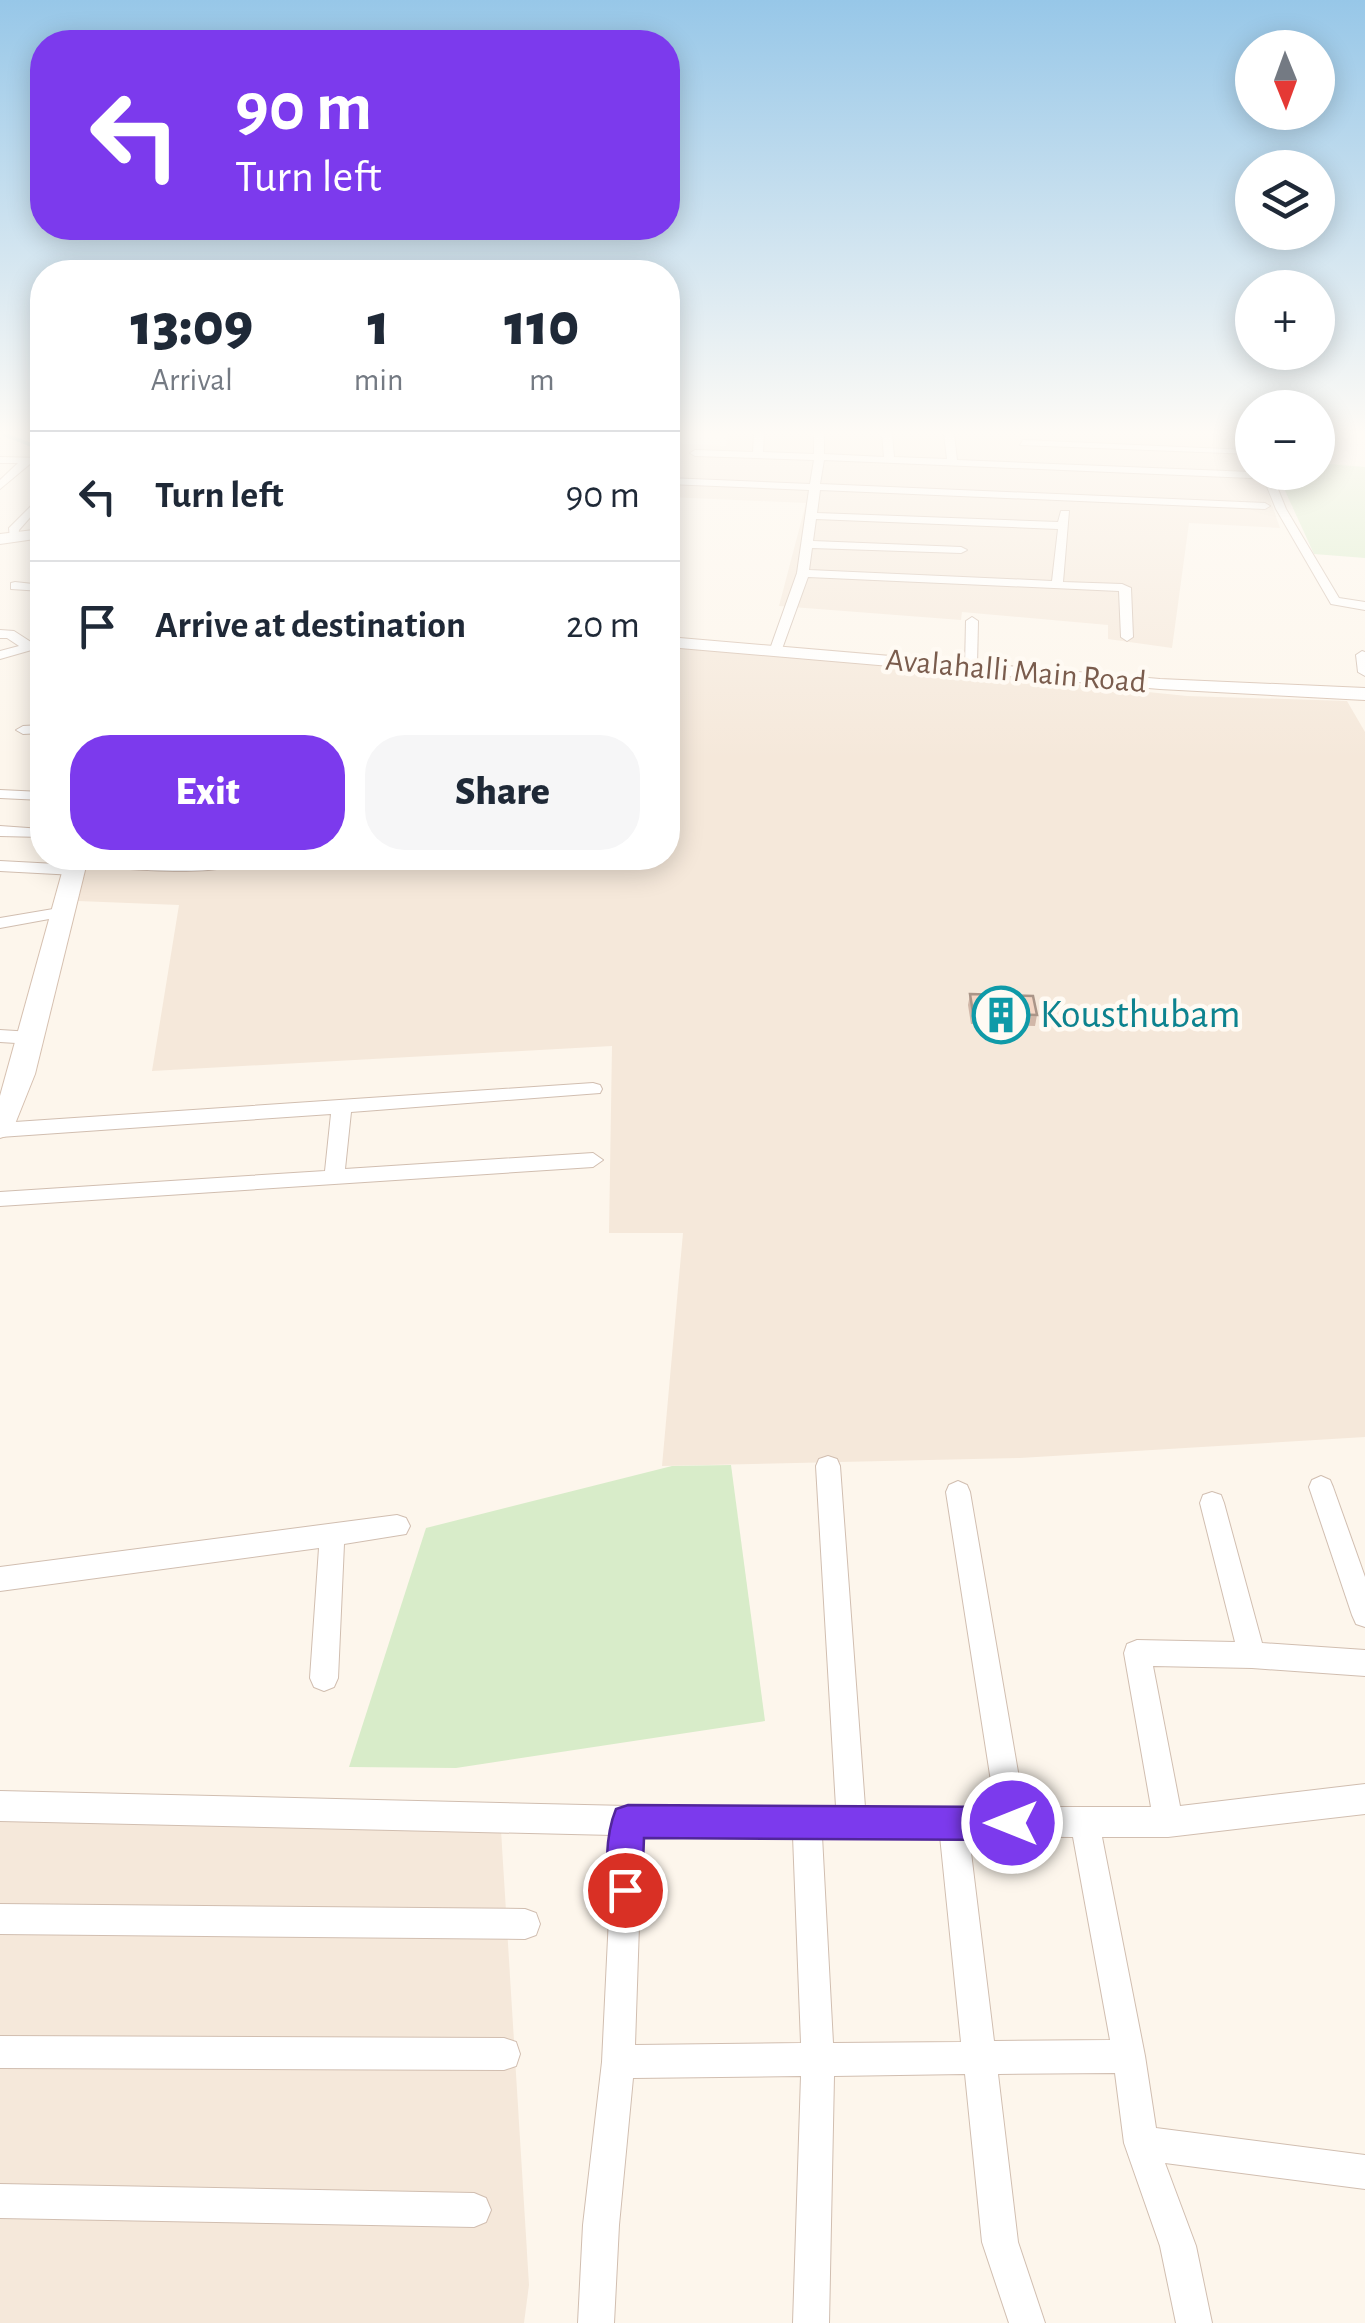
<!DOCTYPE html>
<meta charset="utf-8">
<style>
:root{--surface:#fff;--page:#f6f6f7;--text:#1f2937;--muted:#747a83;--line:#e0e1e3;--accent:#7c3aed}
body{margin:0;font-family:"Alegreya Sans",sans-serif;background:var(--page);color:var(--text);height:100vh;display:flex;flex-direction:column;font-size:38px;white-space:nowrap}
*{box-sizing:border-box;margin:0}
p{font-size:32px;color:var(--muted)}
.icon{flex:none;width:55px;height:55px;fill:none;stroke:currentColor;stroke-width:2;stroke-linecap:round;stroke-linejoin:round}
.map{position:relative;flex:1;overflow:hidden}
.panel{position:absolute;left:30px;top:260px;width:650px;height:610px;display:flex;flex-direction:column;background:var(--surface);border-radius:40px;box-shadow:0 5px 25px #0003}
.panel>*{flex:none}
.banner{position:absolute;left:30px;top:30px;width:650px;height:210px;border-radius:40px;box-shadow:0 5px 25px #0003;background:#7c3aed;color:#fff;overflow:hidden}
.needle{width:65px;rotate:179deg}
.tools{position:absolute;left:1235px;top:30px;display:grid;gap:20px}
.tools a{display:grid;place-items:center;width:100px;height:100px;border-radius:50%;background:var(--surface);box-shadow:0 5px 25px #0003;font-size:50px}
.pin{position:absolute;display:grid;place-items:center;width:85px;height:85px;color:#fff;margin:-42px;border:5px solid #fff;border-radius:50%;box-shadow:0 2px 10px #0007}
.me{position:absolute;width:110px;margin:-55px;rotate:270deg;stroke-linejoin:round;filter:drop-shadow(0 0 8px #0008)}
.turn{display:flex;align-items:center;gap:35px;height:210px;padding:0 40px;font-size:45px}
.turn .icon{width:130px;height:130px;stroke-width:2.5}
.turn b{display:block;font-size:70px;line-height:85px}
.eta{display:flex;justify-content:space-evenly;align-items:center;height:170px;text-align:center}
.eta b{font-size:60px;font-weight:800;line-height:70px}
.action{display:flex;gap:20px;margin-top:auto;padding:20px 40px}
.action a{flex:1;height:115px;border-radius:40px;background:var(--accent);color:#fff;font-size:40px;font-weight:800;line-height:115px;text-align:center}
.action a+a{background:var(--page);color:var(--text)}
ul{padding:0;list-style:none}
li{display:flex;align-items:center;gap:30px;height:130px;padding:0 40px;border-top:2px solid var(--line)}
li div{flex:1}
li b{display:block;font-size:38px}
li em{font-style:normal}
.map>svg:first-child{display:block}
.residential{fill:#f5e8da}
.green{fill:#d8ecc9}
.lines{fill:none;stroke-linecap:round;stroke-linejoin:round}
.stream{stroke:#a5d3da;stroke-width:4}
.minor-casing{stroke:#d1beb0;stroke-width:2}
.secondary-casing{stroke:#d6c0b0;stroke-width:2}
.minor{fill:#fff;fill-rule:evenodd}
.secondary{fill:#fff;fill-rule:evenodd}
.wall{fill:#d1b7a8}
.building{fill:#f3d5c3;stroke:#aa9588;stroke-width:2.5}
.route{fill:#7c3aed;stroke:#51269a;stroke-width:2.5}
.labels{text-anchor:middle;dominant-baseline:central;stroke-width:9;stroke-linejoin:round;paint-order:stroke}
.far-street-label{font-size:32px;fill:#7a5c4d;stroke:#fffaf3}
.culture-label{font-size:40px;fill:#0d838f;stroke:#fffaf3;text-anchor:start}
</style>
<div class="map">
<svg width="1365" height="2323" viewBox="0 0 1365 2323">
<rect width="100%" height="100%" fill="#fdf6ec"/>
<g class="residential">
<polygon points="727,434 1252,434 1252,472 1261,473 1280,528 1189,523 1172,648 1108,639 1108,625 962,612 961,620 779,606 806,503 668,497 668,443 726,446"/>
<polygon points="668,643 1187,696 1347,701 1365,732 1365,1437 1020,1458 662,1466 683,1233 609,1233 612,1046 152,1071 179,905 78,901 85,865 381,869 385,858 668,858"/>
<polygon points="0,1807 500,1814 529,2285 524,2323 0,2323"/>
</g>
<g class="green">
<polygon points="1318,463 1365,467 1365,558 1314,554 1277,473 1318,472"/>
<polygon points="731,1465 765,1721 456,1768 349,1767 426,1528 672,1466"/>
</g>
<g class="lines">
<polyline class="stream" points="3,434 42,449"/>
<g class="minor-casing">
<g id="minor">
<path d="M754,434H764L763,452L814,454V434H824V454L884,457L882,434H892L894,457L947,459L944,434H954L957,460L1251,472L1256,475L1251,478L824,460L820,484L1265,503L1270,506L1265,509L820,490L817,513L1058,522L1061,511H1069L1063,582L1122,584L1131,588L1133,637L1127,641L1121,637L1119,591L808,577L782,649L776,653L770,649L797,573L809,490L668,484V478L810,484L814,460L695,456L690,453L695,450L753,452ZM816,519L1058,529L1052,581L809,570L812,548L961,553L967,550L961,547L813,541Z"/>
<polygon points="1023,440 1248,450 1252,454 1020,445"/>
<polygon points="0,457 42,458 42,464 30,464 0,489 0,480 18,463 0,463"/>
<polygon points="1261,472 1271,472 1286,509 1339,598 1365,602 1365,610 1331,604 1276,509"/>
<polygon points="42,495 42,504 19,530 18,539 10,539 9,528"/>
<polygon points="15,582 42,585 42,591 11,589 11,583"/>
<polygon points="972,617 978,621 977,666 971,670 965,666 966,621"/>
<polygon points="0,630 14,631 31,642 42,639 42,647 0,659 0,651 19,646 7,638 0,638"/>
<polygon points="1362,651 1365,652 1365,676 1358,672 1356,655"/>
<polygon points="42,725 42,733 23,734 16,730 23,726"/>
<polygon points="0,790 42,792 42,800 0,798"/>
<polygon points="0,826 42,829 42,837 0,836"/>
<path d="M69,858H252C221,881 116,867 75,865L69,863Z"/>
<polygon points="358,858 381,858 373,863"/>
<polygon points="0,861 75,865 83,870 75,875 0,871"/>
<polygon points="65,907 73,912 71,915 0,928 0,918"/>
<polygon points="0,1030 32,1032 41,1038 32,1044 0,1042"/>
<polygon points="593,1083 600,1085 602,1089 600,1093 351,1112 345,1169 593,1153 603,1160 593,1167 0,1206 0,1192 325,1171 331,1114 0,1137 0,1123"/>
<path d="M828,1456L837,1459L840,1466L865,1807H995L946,1492L949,1485L958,1481L967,1485L970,1492L1024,1807H1151L1124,1653L1127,1644L1137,1640L1235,1642L1200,1503L1203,1495L1212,1492L1221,1495L1224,1503L1262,1643L1365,1650V1676L1252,1668L1153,1666L1180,1806L1365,1784V1814L1168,1837H1102L1145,2056L1156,2128L1365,2155V2189L1165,2163L1196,2246L1212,2323H1176L1160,2246L1124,2143L1115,2073L998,2074L1018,2242L1045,2323H1009L982,2242L965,2074L834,2076L829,2323H793L801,2076L633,2078L619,2225L614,2323H578L583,2225L602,2062L613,1835L0,1821V1791L628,1806L836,1807L816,1466L819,1459ZM642,1836H793L801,2043L635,2045ZM822,1836H940L961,2042L833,2043ZM969,1836L1073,1837L1110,2040L994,2041Z"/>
<polygon points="1321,1476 1330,1480 1333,1487 1365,1577 1365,1627 1356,1624 1352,1615 1309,1487 1312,1480"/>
<polygon points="397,1515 406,1518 410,1526 406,1534 344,1544 338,1678 334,1687 324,1691 314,1687 310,1678 319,1548 0,1591 0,1567"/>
<polygon points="0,1904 525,1909 536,1913 540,1924 536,1935 525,1939 0,1934"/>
<polygon points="0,2036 504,2038 516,2042 520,2054 516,2066 504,2070 0,2068"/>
<polygon points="0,2184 474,2193 486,2198 491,2210 486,2222 474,2227 0,2218"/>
</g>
</g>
<g class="secondary-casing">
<g id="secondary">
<polygon points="42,529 42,538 0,544 0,534"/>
<polygon points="668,637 1160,679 1365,688 1365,700 1160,689 668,647"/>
<polygon points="66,858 88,858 35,1074 13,1129 9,1135 0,1138 0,1096"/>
</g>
</g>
<use href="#minor" class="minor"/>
<use href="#secondary" class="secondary"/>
</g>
<polygon class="wall" points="970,994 1037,1015 1035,1026 971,1024 968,1005"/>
<polygon class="building" points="970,994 1033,996 1037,1015 973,1013"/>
<linearGradient id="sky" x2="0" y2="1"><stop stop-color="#97c7e8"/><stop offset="0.57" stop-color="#fefbf6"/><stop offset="1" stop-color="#fefbf6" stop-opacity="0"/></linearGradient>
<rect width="1365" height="760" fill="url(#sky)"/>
<path class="route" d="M628,1805L1012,1807L1024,1811L1028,1823L1024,1835L1012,1840L644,1838L642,1890L637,1902L625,1907L613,1902C603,1879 606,1833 616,1809Z"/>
<defs>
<g id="building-ring" transform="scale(2.875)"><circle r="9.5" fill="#fffaf3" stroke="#0f9aa8" stroke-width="1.5"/><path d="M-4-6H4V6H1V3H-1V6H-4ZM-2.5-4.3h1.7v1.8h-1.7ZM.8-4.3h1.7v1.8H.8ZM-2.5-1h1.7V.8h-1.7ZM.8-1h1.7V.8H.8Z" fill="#0f9aa8"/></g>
</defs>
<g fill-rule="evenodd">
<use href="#building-ring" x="1001" y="1015"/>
</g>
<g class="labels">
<g class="far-street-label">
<text transform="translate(1016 671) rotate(5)">Avalahalli Main Road</text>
</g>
<g class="culture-label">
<text x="1040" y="1015">Kousthubam</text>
</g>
</g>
</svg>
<div class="tools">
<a><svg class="needle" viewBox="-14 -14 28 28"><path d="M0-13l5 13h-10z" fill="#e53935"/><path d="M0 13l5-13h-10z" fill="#747a83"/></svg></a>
<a><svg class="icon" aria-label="layers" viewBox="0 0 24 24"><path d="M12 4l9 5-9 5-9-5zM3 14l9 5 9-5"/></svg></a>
<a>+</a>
<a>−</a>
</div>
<div class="pin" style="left:625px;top:1890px;background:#d93025"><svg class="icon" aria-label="arrive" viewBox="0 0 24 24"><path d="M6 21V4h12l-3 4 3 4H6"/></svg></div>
<svg class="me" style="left:1012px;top:1823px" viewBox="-20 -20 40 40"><circle r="17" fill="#7c3aed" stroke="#fff" stroke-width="3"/><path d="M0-11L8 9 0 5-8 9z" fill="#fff"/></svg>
<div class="banner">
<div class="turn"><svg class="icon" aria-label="left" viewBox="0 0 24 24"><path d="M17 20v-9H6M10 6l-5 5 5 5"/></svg><div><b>90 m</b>Turn left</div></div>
</div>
<section class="panel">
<div class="eta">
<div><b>13:09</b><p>Arrival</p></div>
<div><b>1</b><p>min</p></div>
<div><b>110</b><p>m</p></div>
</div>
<ul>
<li><svg class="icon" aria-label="left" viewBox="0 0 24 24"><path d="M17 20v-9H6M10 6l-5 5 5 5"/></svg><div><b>Turn left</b></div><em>90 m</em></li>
<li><svg class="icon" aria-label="arrive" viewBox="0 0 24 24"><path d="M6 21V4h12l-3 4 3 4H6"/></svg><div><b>Arrive at destination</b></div><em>20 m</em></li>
</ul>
<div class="action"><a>Exit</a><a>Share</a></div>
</section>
</div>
